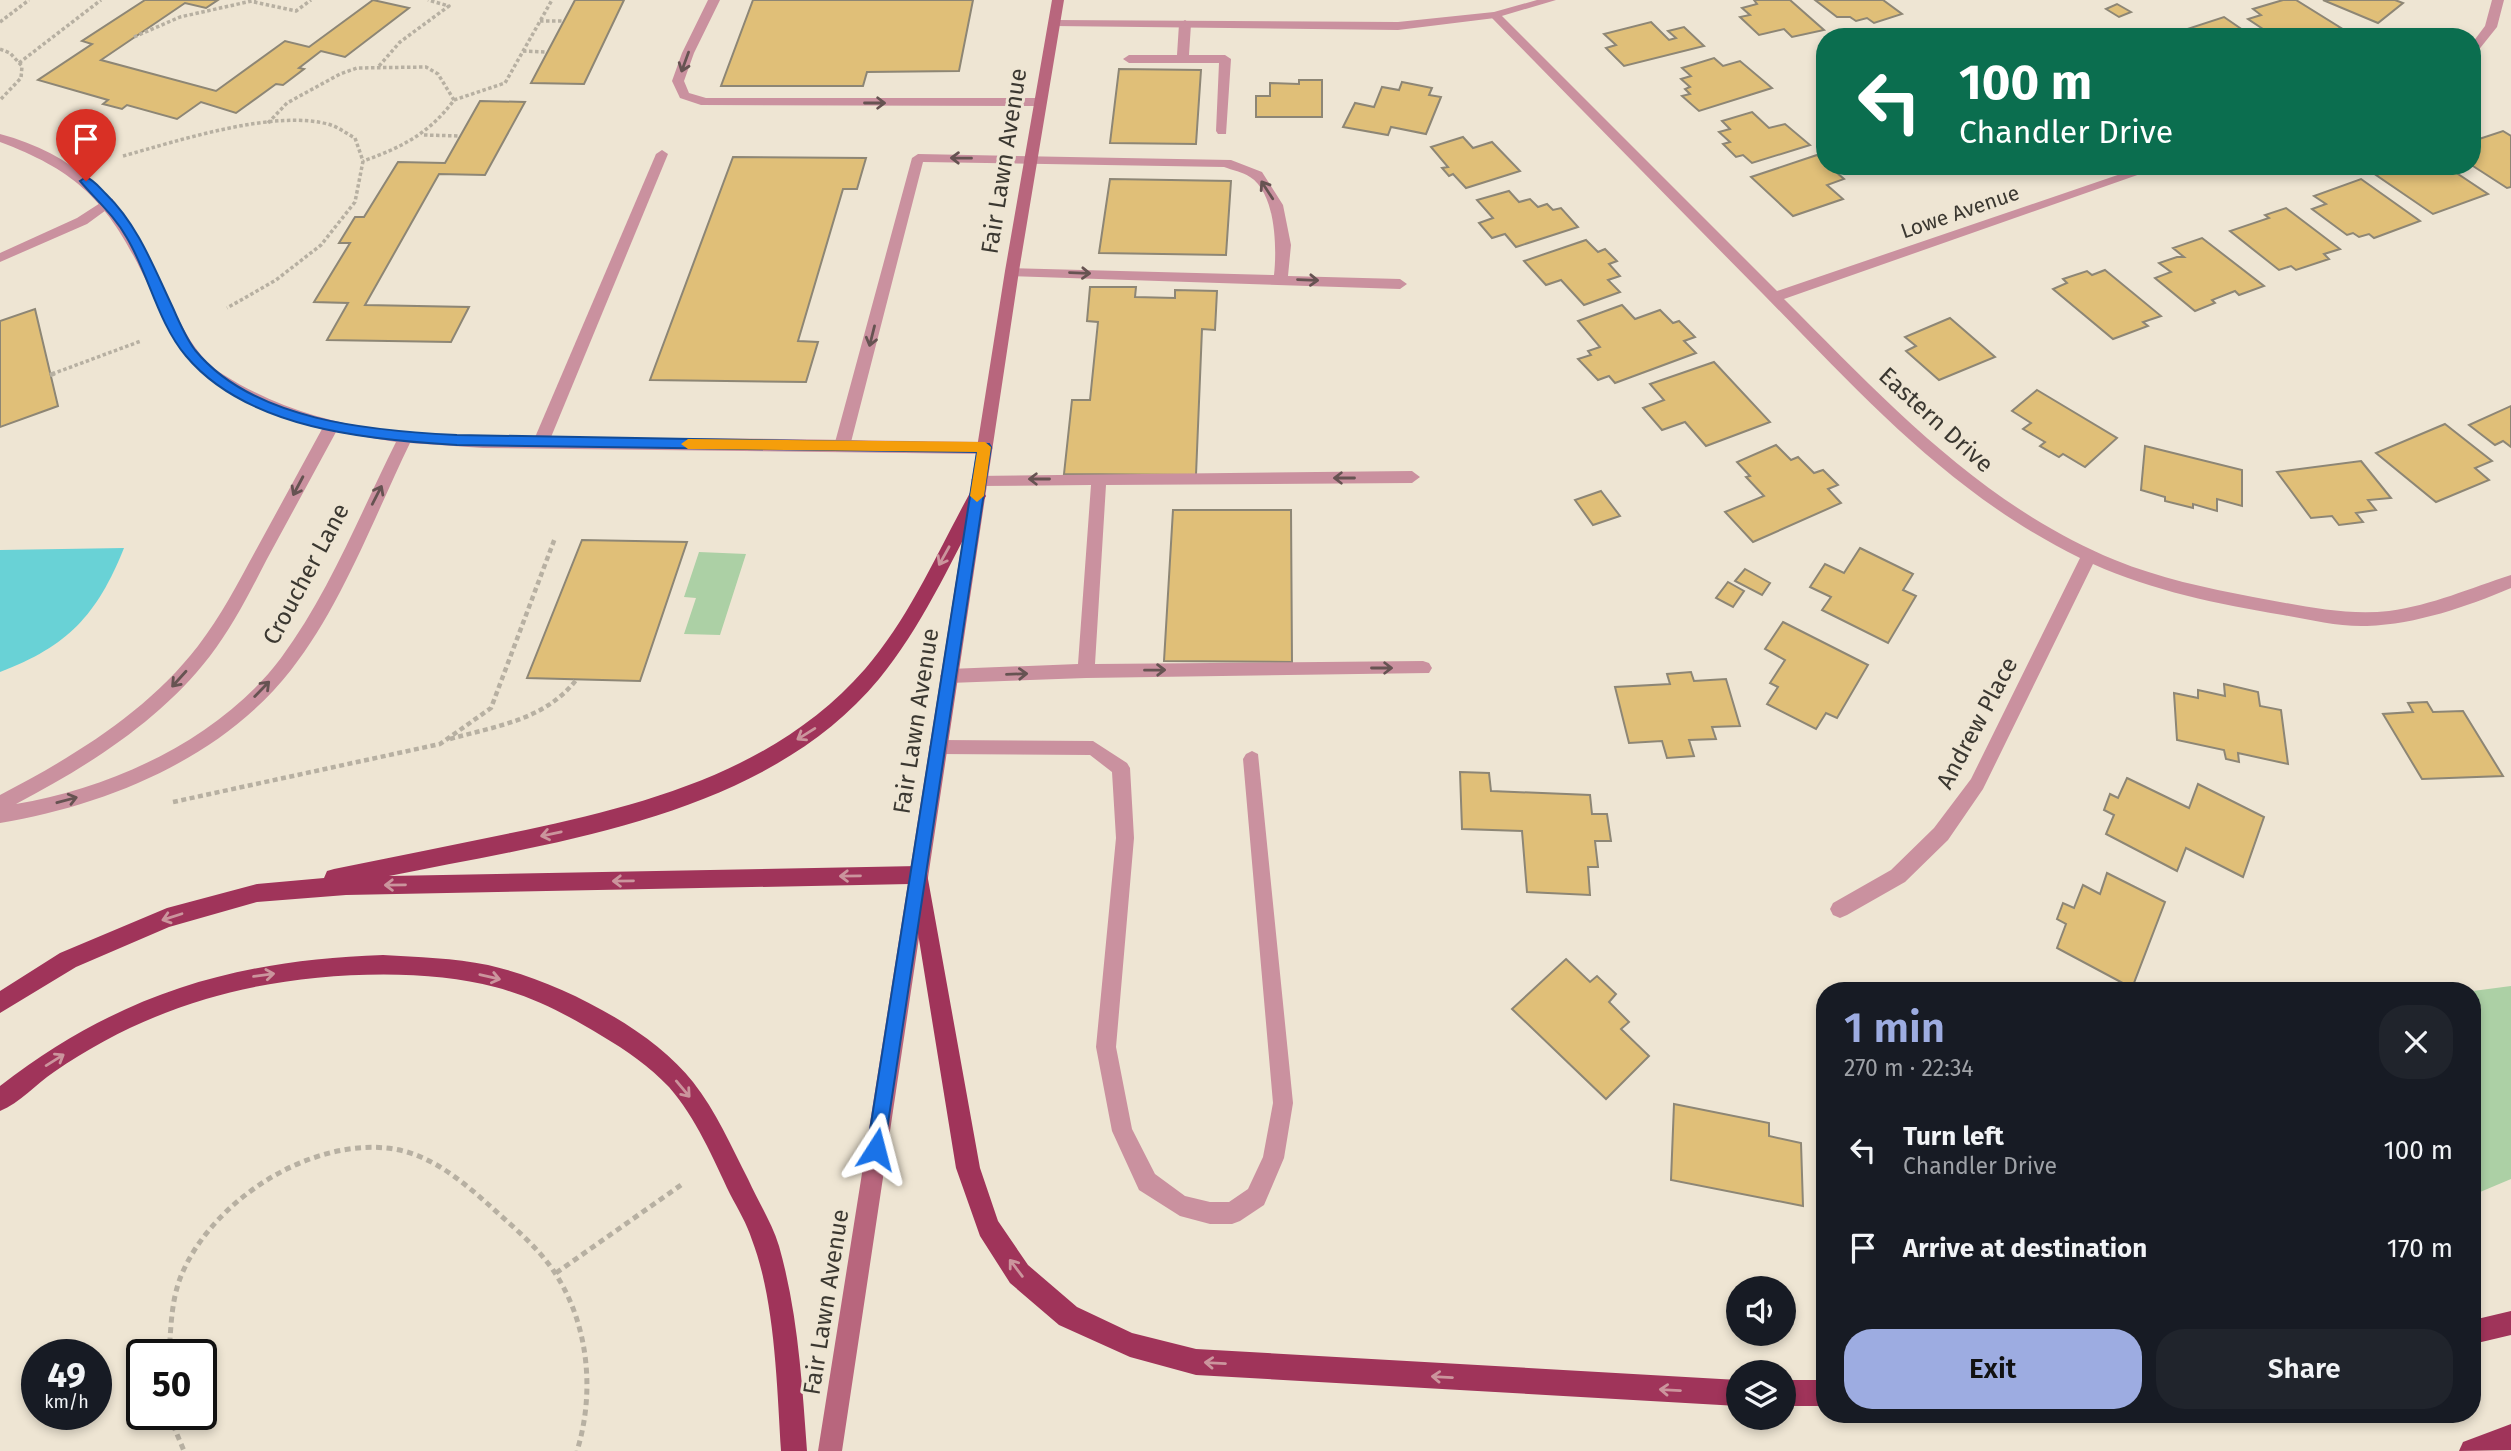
<!DOCTYPE html>
<meta charset="utf-8">
<style>
:root{--surface:#171b24;--page:#20242c;--text:#f1f3f6;--muted:#9ea1a6;--accent:#9dace1}
body{margin:0;font-family:"Fira Sans",sans-serif;background:var(--page);color:var(--text);height:100vh;display:flex;flex-direction:column;font-size:26px;white-space:nowrap}
*{box-sizing:border-box;margin:0}
p{font-size:23px;color:var(--muted)}
.icon{flex:none;width:38px;height:38px;fill:none;stroke:currentColor;stroke-width:2;stroke-linecap:round;stroke-linejoin:round}
.map{position:relative;flex:1;overflow:hidden}
.sheet{position:absolute;left:1816px;top:982px;width:665px;height:441px;display:flex;flex-direction:column;background:var(--surface);border-radius:28px;box-shadow:0 4px 10px #0003}
.sheet>*{flex:none}
.guide{position:absolute;left:1816px;top:28px;width:665px;height:147px;border-radius:28px;box-shadow:0 4px 10px #0003;background:#0b6e4f;color:#fff;overflow:hidden}
.buttons{position:absolute;left:1726px;top:1276px;display:grid;gap:14px}
.buttons a{display:grid;place-items:center;width:70px;height:70px;border-radius:50%;background:var(--surface);box-shadow:0 4px 10px #0003;font-size:35px}
.speed{position:absolute;left:21px;top:1339px;display:flex;gap:14px;font-size:35px;font-weight:700;text-align:center}
.speed>*{display:grid;place-content:center;width:91px;height:91px;border-radius:50%;background:var(--surface);box-shadow:0 4px 10px #0003;line-height:1}
.speed small{font-size:18px;font-weight:400}
.speed .limit{border:4px solid #111;border-radius:10px;background:#fff;color:#111}
.pin{position:absolute;display:grid;place-items:center;width:60px;height:60px;color:#fff;margin:-72px -30px;border-radius:50% 50% 50% 0;rotate:-45deg;box-shadow:0 0 7px #0007}
.pin .icon{rotate:45deg}
.me{position:absolute;width:77px;margin:-38px;rotate:9deg;stroke-linejoin:round;filter:drop-shadow(0 0 5px #0008)}
.turn{display:flex;align-items:center;gap:24px;height:147px;padding:0 28px;font-size:32px}
.turn .icon{width:91px;height:91px;stroke-width:2.5}
.turn b{display:block;font-size:49px;line-height:60px}
.round{display:grid;place-items:center;flex:none;width:74px;height:74px;border-radius:28px;background:var(--page)}
.summary{display:flex;align-items:center;justify-content:space-between;height:119px;padding:0 28px}
h1{font-size:42px;font-weight:600;line-height:52px;color:var(--accent)}
.button{display:flex;gap:14px;margin-top:auto;padding:14px 28px}
.button a{flex:1;height:80px;border-radius:28px;background:var(--accent);color:#111;font-size:28px;font-weight:600;line-height:80px;text-align:center}
.button a+a{background:var(--page);color:var(--text)}
ul{padding:0;list-style:none}
li{display:flex;align-items:center;gap:21px;height:98px;padding:0 28px}
li div{flex:1}
li b{display:block;font-size:26px}
li em{font-style:normal}
.map>svg:first-child{display:block}
.green{fill:#acd0a5}
.water{fill:#69d2d6}
.building{fill:#e0bf78;stroke:#8d8675;stroke-width:2}
.lines{fill:none;stroke-linecap:round;stroke-linejoin:round}
.path-far2{stroke:#b7b0a2;stroke-width:3.5;stroke-dasharray:3.5 2.5;stroke-linecap:butt}
.path-far1{stroke:#b7b0a2;stroke-width:4.5;stroke-dasharray:5 3.5;stroke-linecap:butt}
.path{stroke:#b7b0a2;stroke-width:5;stroke-dasharray:6 4.5;stroke-linecap:butt}
.service{fill:#ca919f;fill-rule:evenodd}
.minor{fill:#ca919f;fill-rule:evenodd}
.tertiary{fill:#ca919f;fill-rule:evenodd}
.secondary{fill:#b8667d;fill-rule:evenodd}
.trunk{fill:#a0345a;fill-rule:evenodd}
.oneway{stroke:#665352}
.oneway2{stroke:#cb959d}
.route{fill:#1a73e8;stroke:#114b97;stroke-width:2}
.slow{fill:#f59e0b}
.labels{text-anchor:middle;dominant-baseline:central;stroke-width:6;stroke-linejoin:round;paint-order:stroke}
.far-street-label{font-size:21px;fill:#3b3831;stroke:#eee5d3}
.street-label{font-size:24px;fill:#3b3831;stroke:#eee5d3}
</style>
<div class="map">
<svg width="2511" height="1451" viewBox="0 0 2511 1451">
<rect width="100%" height="100%" fill="#eee5d3"/>
<g class="green">
<polygon points="699,552 746,554 720,635 684,634 696,598 684,597"/>
<polygon points="2511,986 2511,1179 2473,1195 2473,991"/>
</g>
<path class="water" d="M124,548C97,615 68,646 0,672V550Z"/>
<g class="building">
<polygon points="145,0 218,0 206,8 185,3 101,60 216,91 285,41 309,47 373,0 409,8 345,57 321,51 299,68 304,69 283,85 276,84 236,113 201,102 177,119 127,105 122,109 103,104 108,100 38,80 92,44 82,41"/>
<polygon points="575,0 624,0 584,84 531,83"/>
<polygon points="753,0 973,0 959,71 867,72 863,86 721,86"/>
<polygon points="1754,0 1790,0 1824,30 1792,37 1784,29 1759,35 1740,17 1750,15 1742,8 1757,4"/>
<polygon points="1815,0 1883,0 1902,14 1874,23 1867,18 1856,21 1850,17 1837,17"/>
<polygon points="2283,0 2296,0 2341,28 2314,37 2297,37 2291,33 2275,37 2248,19 2261,15 2253,9"/>
<polygon points="2323,0 2395,0 2403,3 2378,23"/>
<polygon points="2117,4 2131,12 2119,17 2106,9"/>
<polygon points="2224,17 2253,37 2193,37 2184,30"/>
<polygon points="1651,22 1669,40 1676,38 1668,31 1684,27 1704,46 1624,66 1606,48 1616,45 1604,34"/>
<polygon points="1893,29 1903,37 1875,35"/>
<polygon points="1714,58 1723,66 1740,61 1772,88 1699,111 1682,96 1690,94 1685,89 1690,87 1681,79 1691,76 1682,68"/>
<polygon points="1119,69 1201,70 1196,144 1110,143"/>
<polygon points="1299,80 1322,80 1322,117 1256,117 1256,96 1270,96 1270,83 1299,84"/>
<polygon points="1402,82 1432,88 1429,95 1441,97 1426,134 1391,127 1388,135 1343,127 1355,103 1374,107 1382,87 1399,90"/>
<polygon points="480,101 525,102 485,175 439,174 365,305 469,307 451,342 327,340 348,303 314,302 350,243 339,243 355,217 364,217 398,162 445,163"/>
<polygon points="1752,112 1769,128 1785,124 1810,145 1752,163 1743,155 1736,157 1723,144 1730,142 1719,132 1730,129 1722,121"/>
<polygon points="2503,131 2511,136 2511,187 2507,188 2473,166 2473,141"/>
<polygon points="1463,137 1473,148 1492,142 1520,171 1466,188 1453,174 1449,176 1442,168 1448,167 1431,147"/>
<polygon points="1817,155 1825,163 1825,166 1829,166 1844,179 1827,185 1843,199 1793,216 1751,177"/>
<polygon points="733,157 866,158 857,189 843,189 798,341 818,342 806,382 650,380"/>
<polygon points="2415,166 2446,166 2488,194 2433,214 2376,175 2396,168 2401,171"/>
<polygon points="1110,179 1231,181 1226,255 1099,253"/>
<polygon points="2361,179 2420,221 2374,238 2369,234 2359,237 2353,233 2347,235 2312,209 2326,204 2314,196"/>
<polygon points="1509,191 1519,202 1530,199 1538,207 1547,204 1553,210 1561,208 1578,227 1516,247 1505,234 1492,238 1479,223 1493,218 1477,200"/>
<polygon points="2286,208 2340,249 2324,254 2329,259 2296,270 2291,266 2279,270 2230,231 2269,218 2265,215"/>
<polygon points="2202,238 2264,286 2239,295 2235,291 2212,300 2215,303 2195,311 2155,278 2171,272 2159,263 2177,257 2184,257 2173,248"/>
<polygon points="1586,240 1598,252 1605,249 1617,261 1609,264 1620,276 1608,280 1620,292 1584,305 1561,280 1546,285 1524,261"/>
<polygon points="2105,270 2161,316 2143,322 2148,326 2113,339 2053,289 2067,283 2063,279 2087,271 2092,275"/>
<polygon points="1090,287 1136,287 1135,297 1175,298 1175,290 1217,291 1215,330 1202,329 1196,475 1064,474 1072,400 1090,400 1098,322 1087,321"/>
<polygon points="1622,305 1635,319 1660,310 1673,323 1679,321 1695,337 1684,341 1696,353 1615,383 1609,376 1598,380 1578,359 1591,355 1588,351 1600,347 1578,321"/>
<polygon points="35,309 58,406 0,427 0,321"/>
<polygon points="1950,318 1995,357 1939,380 1906,351 1916,346 1905,337"/>
<polygon points="1714,362 1770,422 1706,446 1685,422 1662,430 1643,408 1664,400 1650,384"/>
<polygon points="2037,390 2117,438 2085,467 2063,454 2059,457 2040,446 2045,442 2023,429 2031,423 2012,411"/>
<polygon points="2511,406 2511,447 2503,441 2495,445 2469,425"/>
<polygon points="2445,424 2492,461 2475,468 2489,480 2436,502 2376,453"/>
<polygon points="1776,445 1791,460 1798,457 1814,473 1823,470 1838,485 1828,489 1841,503 1753,542 1725,512 1764,496 1746,477 1750,476 1737,462"/>
<polygon points="2145,446 2242,470 2242,506 2217,499 2217,511 2193,504 2193,508 2165,501 2165,497 2141,490"/>
<polygon points="2361,461 2391,498 2368,500 2376,510 2356,513 2363,522 2339,525 2332,516 2311,518 2277,472"/>
<polygon points="1601,491 1620,516 1593,525 1575,500"/>
<polygon points="1173,510 1291,510 1292,662 1164,661"/>
<polygon points="582,540 687,542 640,681 527,678"/>
<polygon points="1860,548 1913,574 1903,590 1916,596 1888,643 1822,610 1831,597 1810,587 1825,564 1844,573"/>
<polygon points="1745,569 1770,583 1762,595 1735,581"/>
<polygon points="1728,582 1744,591 1733,607 1716,598"/>
<polygon points="1783,622 1868,665 1837,718 1826,713 1816,729 1767,704 1778,687 1770,683 1785,660 1765,649"/>
<polygon points="1691,672 1694,681 1726,679 1740,726 1712,727 1716,739 1689,740 1694,756 1667,758 1662,741 1629,743 1615,687 1670,684 1667,674"/>
<polygon points="2224,684 2258,692 2260,706 2281,710 2288,764 2238,753 2239,762 2226,759 2224,750 2177,740 2174,693 2198,698 2198,690 2225,696"/>
<polygon points="2427,702 2433,712 2463,711 2503,776 2422,779 2383,714 2413,712 2408,703"/>
<polygon points="1460,772 1489,773 1491,791 1590,795 1592,814 1607,814 1611,841 1595,841 1598,867 1588,867 1590,895 1527,892 1522,831 1462,829"/>
<polygon points="2127,778 2189,808 2198,784 2264,817 2243,877 2186,848 2177,871 2106,834 2114,815 2104,810 2110,794 2118,798"/>
<polygon points="2107,873 2165,902 2132,988 2057,948 2066,924 2057,919 2063,903 2074,908 2083,885 2100,894"/>
<polygon points="1566,959 1590,982 1597,976 1616,994 1609,1002 1629,1022 1621,1029 1649,1056 1606,1099 1512,1009"/>
<polygon points="1674,1104 1769,1123 1769,1136 1801,1143 1803,1206 1671,1180"/>
</g>
<g class="lines">
<g class="path-far2">
<polyline points="254,2 296,11 311,0"/>
<polyline points="540,21 563,21"/>
<polyline points="0,22 29,0"/>
<polyline points="134,37 180,17 256,0"/>
<polyline points="0,49 10,53 22,66 21,78 0,100"/>
<polyline points="523,51 547,52"/>
<polyline points="19,63 101,0"/>
<polyline points="379,66 400,42 449,6 428,0"/>
<polyline points="454,100 505,83 552,0"/>
<path d="M268,123L287,103L340,74L357,68L426,67L438,74L454,100C430,133 401,148 363,161"/>
<polyline points="424,135 460,136"/>
<path d="M123,156C178,141 276,108 331,125C340,128 347,134 355,138L363,161L355,202L321,245L276,280L227,308"/>
<polyline points="52,374 141,341"/>
</g>
<g class="path-far1">
<polyline points="50,375 56,373"/>
<path d="M450,739C496,726 545,720 576,680"/>
<polyline points="173,802 440,744 491,708 555,538"/>
</g>
<g class="path">
<polyline points="556,1273 681,1185"/>
<path d="M169,1354C171,1328 171,1301 181,1276C212,1200 312,1136 394,1149C431,1155 462,1181 489,1205C512,1226 538,1247 555,1273C589,1325 595,1393 577,1451"/>
<polyline points="173,1414 174,1427 184,1451"/>
</g>
<g class="service">
<polygon points="708,0 720,0 694,53 684,81 689,93 706,98 1039,98 1045,102 1039,106 701,105 680,98 672,81 682,53"/>
<polygon points="1185,20 1191,24 1189,55 1225,55 1231,59 1226,134 1218,134 1216,131 1219,63 1129,63 1123,59 1129,55 1177,55 1179,24"/>
<polygon points="662,150 668,154 549,442 541,447 536,446 533,442 656,154"/>
<path d="M918,154L1231,160L1262,172L1283,205L1291,245L1288,276L1400,279L1407,284L1400,289L1012,276L1007,274V268L1274,275C1277,249 1276,193 1250,177C1243,172 1232,170 1224,167L923,162L850,446L842,452L834,446L912,158Z"/>
<polygon points="108,198 113,199 113,205 87,224 0,262 0,253 77,218"/>
<polygon points="1412,471 1420,477 1412,483 1106,485 1095,664 1423,661 1429,663 1432,668 1429,673 1086,678 949,683 943,681 940,676 943,671 949,669 1078,664 1091,485 979,486 971,480 974,476"/>
<polygon points="938,740 1093,741 1127,763 1130,768 1134,838 1116,1047 1132,1129 1155,1174 1185,1196 1210,1202 1229,1202 1248,1189 1263,1157 1273,1103 1243,759 1246,754 1252,751 1258,754 1293,1103 1284,1158 1264,1205 1240,1221 1232,1224 1210,1224 1180,1216 1139,1190 1112,1131 1096,1047 1116,838 1112,772 1090,755 938,754 932,752 929,747 932,742"/>
</g>
<g class="minor">
<polygon points="2492,0 2504,0 2497,27 2477,52 2473,53 2473,42 2485,26"/>
<path d="M1495,12L1499,13L1777,291L2144,166H2163L1784,299C1884,399 1981,505 2115,560C2159,578 2206,588 2253,597C2298,605 2344,616 2389,611C2433,605 2470,588 2511,575V588C2466,607 2417,624 2367,626C2339,627 2311,620 2283,615C2218,604 2153,591 2093,564L1983,789L1948,840L1905,882L1847,915L1840,918L1833,915L1830,909L1833,903L1891,870L1934,828L1971,779L2080,558C1950,494 1863,396 1763,294C1672,202 1582,110 1491,17L1489,15Z"/>
<path d="M0,134C93,159 130,217 169,299C182,327 196,358 224,375C349,454 508,437 649,438C761,438 873,441 985,442L993,448L985,454L483,448L410,443C374,517 342,605 291,670C222,758 108,805 0,823V795C73,757 147,712 198,646C221,616 238,583 256,550C278,510 300,469 322,429C282,420 221,396 194,365C174,344 163,316 151,291C113,210 86,174 0,142ZM336,432L396,442C360,514 329,593 281,658C221,738 113,788 16,804C88,766 160,721 210,656C233,626 250,592 267,559C290,517 313,474 336,432Z"/>
</g>
<polygon class="tertiary" points="1537,0 1556,0 1495,18 1398,30 1054,26 1048,23 1054,20 1398,22 1494,12"/>
<polygon class="secondary" points="1052,0 1064,0 1019,271 842,1451 818,1451 1005,271"/>
<g class="trunk">
<path d="M977,490L983,491L986,496C953,557 924,624 879,679C765,817 555,842 389,876L919,866L926,868L980,1168L998,1221L1028,1265L1077,1307L1132,1333L1196,1349L1738,1380V1406L1196,1375L1130,1357L1059,1325L1010,1283L980,1236L956,1168L910,884L346,895L257,902L169,927L76,967L0,1013V991L60,953L167,908L257,884L324,878L327,871L334,869C393,857 452,845 511,833C640,806 774,773 865,669C910,617 938,551 971,491Z"/>
<path d="M383,955C418,957 454,958 488,965C555,980 650,1027 693,1082C716,1111 731,1146 748,1179C758,1201 772,1223 779,1246C798,1313 802,1383 807,1451H781C777,1386 775,1300 752,1240C747,1224 738,1209 730,1194C713,1158 696,1118 669,1087C650,1067 626,1050 602,1036C568,1015 533,997 495,987C413,965 287,974 206,999C152,1015 100,1040 54,1072C36,1084 20,1103 0,1111V1086C119,994 234,960 383,955Z"/>
<polygon points="2511,1311 2511,1335 2473,1344 2473,1320"/>
<rect x="1783" y="1380" width="42" height="26"/>
<polygon points="2511,1424 2511,1450 2459,1451 2463,1442"/>
</g>
</g>
<defs><path id="oneway-shaft" d="M-6 0H5M1.5-3L5.5 0L1.5 3" fill="none" stroke-width="1.6" stroke-linecap="round" stroke-linejoin="round" transform="scale(1.75)"/></defs>
<g class="oneway">
<use href="#oneway-shaft" transform="translate(685 62) rotate(110)"/>
<use href="#oneway-shaft" transform="translate(875 103)"/>
<use href="#oneway-shaft" transform="translate(961 158) rotate(-179)"/>
<use href="#oneway-shaft" transform="translate(1267 190) rotate(-123)"/>
<use href="#oneway-shaft" transform="translate(1080 273) rotate(2)"/>
<use href="#oneway-shaft" transform="translate(1308 280) rotate(2)"/>
<use href="#oneway-shaft" transform="translate(872 336) rotate(104)"/>
<use href="#oneway-shaft" transform="translate(1344 478) rotate(180)"/>
<use href="#oneway-shaft" transform="translate(1039 479) rotate(180)"/>
<use href="#oneway-shaft" transform="translate(298 486) rotate(118)"/>
<use href="#oneway-shaft" transform="translate(377 495) rotate(-63)"/>
<use href="#oneway-shaft" transform="translate(1382 668)"/>
<use href="#oneway-shaft" transform="translate(1155 670) rotate(-1)"/>
<use href="#oneway-shaft" transform="translate(1017 674) rotate(-2)"/>
<use href="#oneway-shaft" transform="translate(179 679) rotate(132)"/>
<use href="#oneway-shaft" transform="translate(262 689) rotate(-46)"/>
<use href="#oneway-shaft" transform="translate(67 800) rotate(-15)"/>
</g>
<g class="oneway2">
<use href="#oneway-shaft" transform="translate(944 556) rotate(119)"/>
<use href="#oneway-shaft" transform="translate(806 734) rotate(148)"/>
<use href="#oneway-shaft" transform="translate(551 834) rotate(168)"/>
<use href="#oneway-shaft" transform="translate(850 876) rotate(179)"/>
<use href="#oneway-shaft" transform="translate(623 881) rotate(179)"/>
<use href="#oneway-shaft" transform="translate(395 885) rotate(179)"/>
<use href="#oneway-shaft" transform="translate(172 917) rotate(162)"/>
<use href="#oneway-shaft" transform="translate(264 975) rotate(-8)"/>
<use href="#oneway-shaft" transform="translate(490 977) rotate(13)"/>
<use href="#oneway-shaft" transform="translate(55 1060) rotate(-32)"/>
<use href="#oneway-shaft" transform="translate(683 1089) rotate(50)"/>
<use href="#oneway-shaft" transform="translate(1016 1268) rotate(-127)"/>
<use href="#oneway-shaft" transform="translate(1215 1363) rotate(-177)"/>
<use href="#oneway-shaft" transform="translate(1442 1377) rotate(-177)"/>
<use href="#oneway-shaft" transform="translate(1670 1390) rotate(-177)"/>
</g>
<path class="route" d="M86,177C94,180 100,188 106,194C138,225 154,268 173,308C179,322 186,338 195,350C253,421 372,431 457,435L989,444L991,447L883,1156L876,1159L869,1156L867,1149L977,452L457,445C369,440 247,429 186,356C158,323 149,275 127,238C114,215 96,200 80,181Z"/>
<polygon class="slow" points="688,439 985,442 991,447 984,496 977,502 970,496 977,452 688,449 681,444"/>
<g class="labels">
<g class="far-street-label">
<text transform="translate(1960 212) rotate(-19)">Lowe Avenue</text>
</g>
<g class="street-label">
<text transform="translate(1004 161) rotate(-81)">Fair Lawn Avenue</text>
<text transform="translate(1936 420) rotate(42)">Eastern Drive</text>
<text transform="translate(306 574) rotate(-62)">Croucher Lane</text>
<text transform="translate(916 721) rotate(-81)">Fair Lawn Avenue</text>
<text transform="translate(1977 723) rotate(-62)">Andrew Place</text>
<text transform="translate(826 1302) rotate(-81)">Fair Lawn Avenue</text>
</g>
</g>
</svg>
<div class="buttons">
<a><svg class="icon" aria-label="sound" viewBox="0 0 24 24"><path d="M4 9h4l5-4v14l-5-4H4zM17 9q2 3 0 6"/></svg></a>
<a><svg class="icon" aria-label="layers" viewBox="0 0 24 24"><path d="M12 4l9 5-9 5-9-5zM3 14l9 5 9-5"/></svg></a>
</div>
<div class="speed"><div>49<small>km/h</small></div><div class="limit">50</div></div>
<div class="pin" style="left:86px;top:181px;background:#d93025"><svg class="icon" aria-label="arrive" viewBox="0 0 24 24"><path d="M6 21V4h12l-3 4 3 4H6"/></svg></div>
<svg class="me" style="left:876px;top:1149px" viewBox="-20 -20 40 40"><path d="M0-17L14 15 0 8-14 15z" fill="#1a73e8" stroke="#fff" stroke-width="4"/></svg>
<div class="guide">
<div class="turn"><svg class="icon" aria-label="left" viewBox="0 0 24 24"><path d="M17 20v-9H6M10 6l-5 5 5 5"/></svg><div><b>100 m</b>Chandler Drive</div></div>
</div>
<section class="sheet">
<div class="summary"><div><h1>1 min</h1><p>270 m · 22:34</p></div><a class="round"><svg class="icon" aria-label="close" viewBox="0 0 24 24"><path d="M6 6l12 12M18 6L6 18"/></svg></a></div>
<ul>
<li><svg class="icon" aria-label="left" viewBox="0 0 24 24"><path d="M17 20v-9H6M10 6l-5 5 5 5"/></svg><div><b>Turn left</b><p>Chandler Drive</p></div><em>100 m</em></li>
<li><svg class="icon" aria-label="arrive" viewBox="0 0 24 24"><path d="M6 21V4h12l-3 4 3 4H6"/></svg><div><b>Arrive at destination</b></div><em>170 m</em></li>
</ul>
<div class="button"><a>Exit</a><a>Share</a></div>
</section>
</div>
